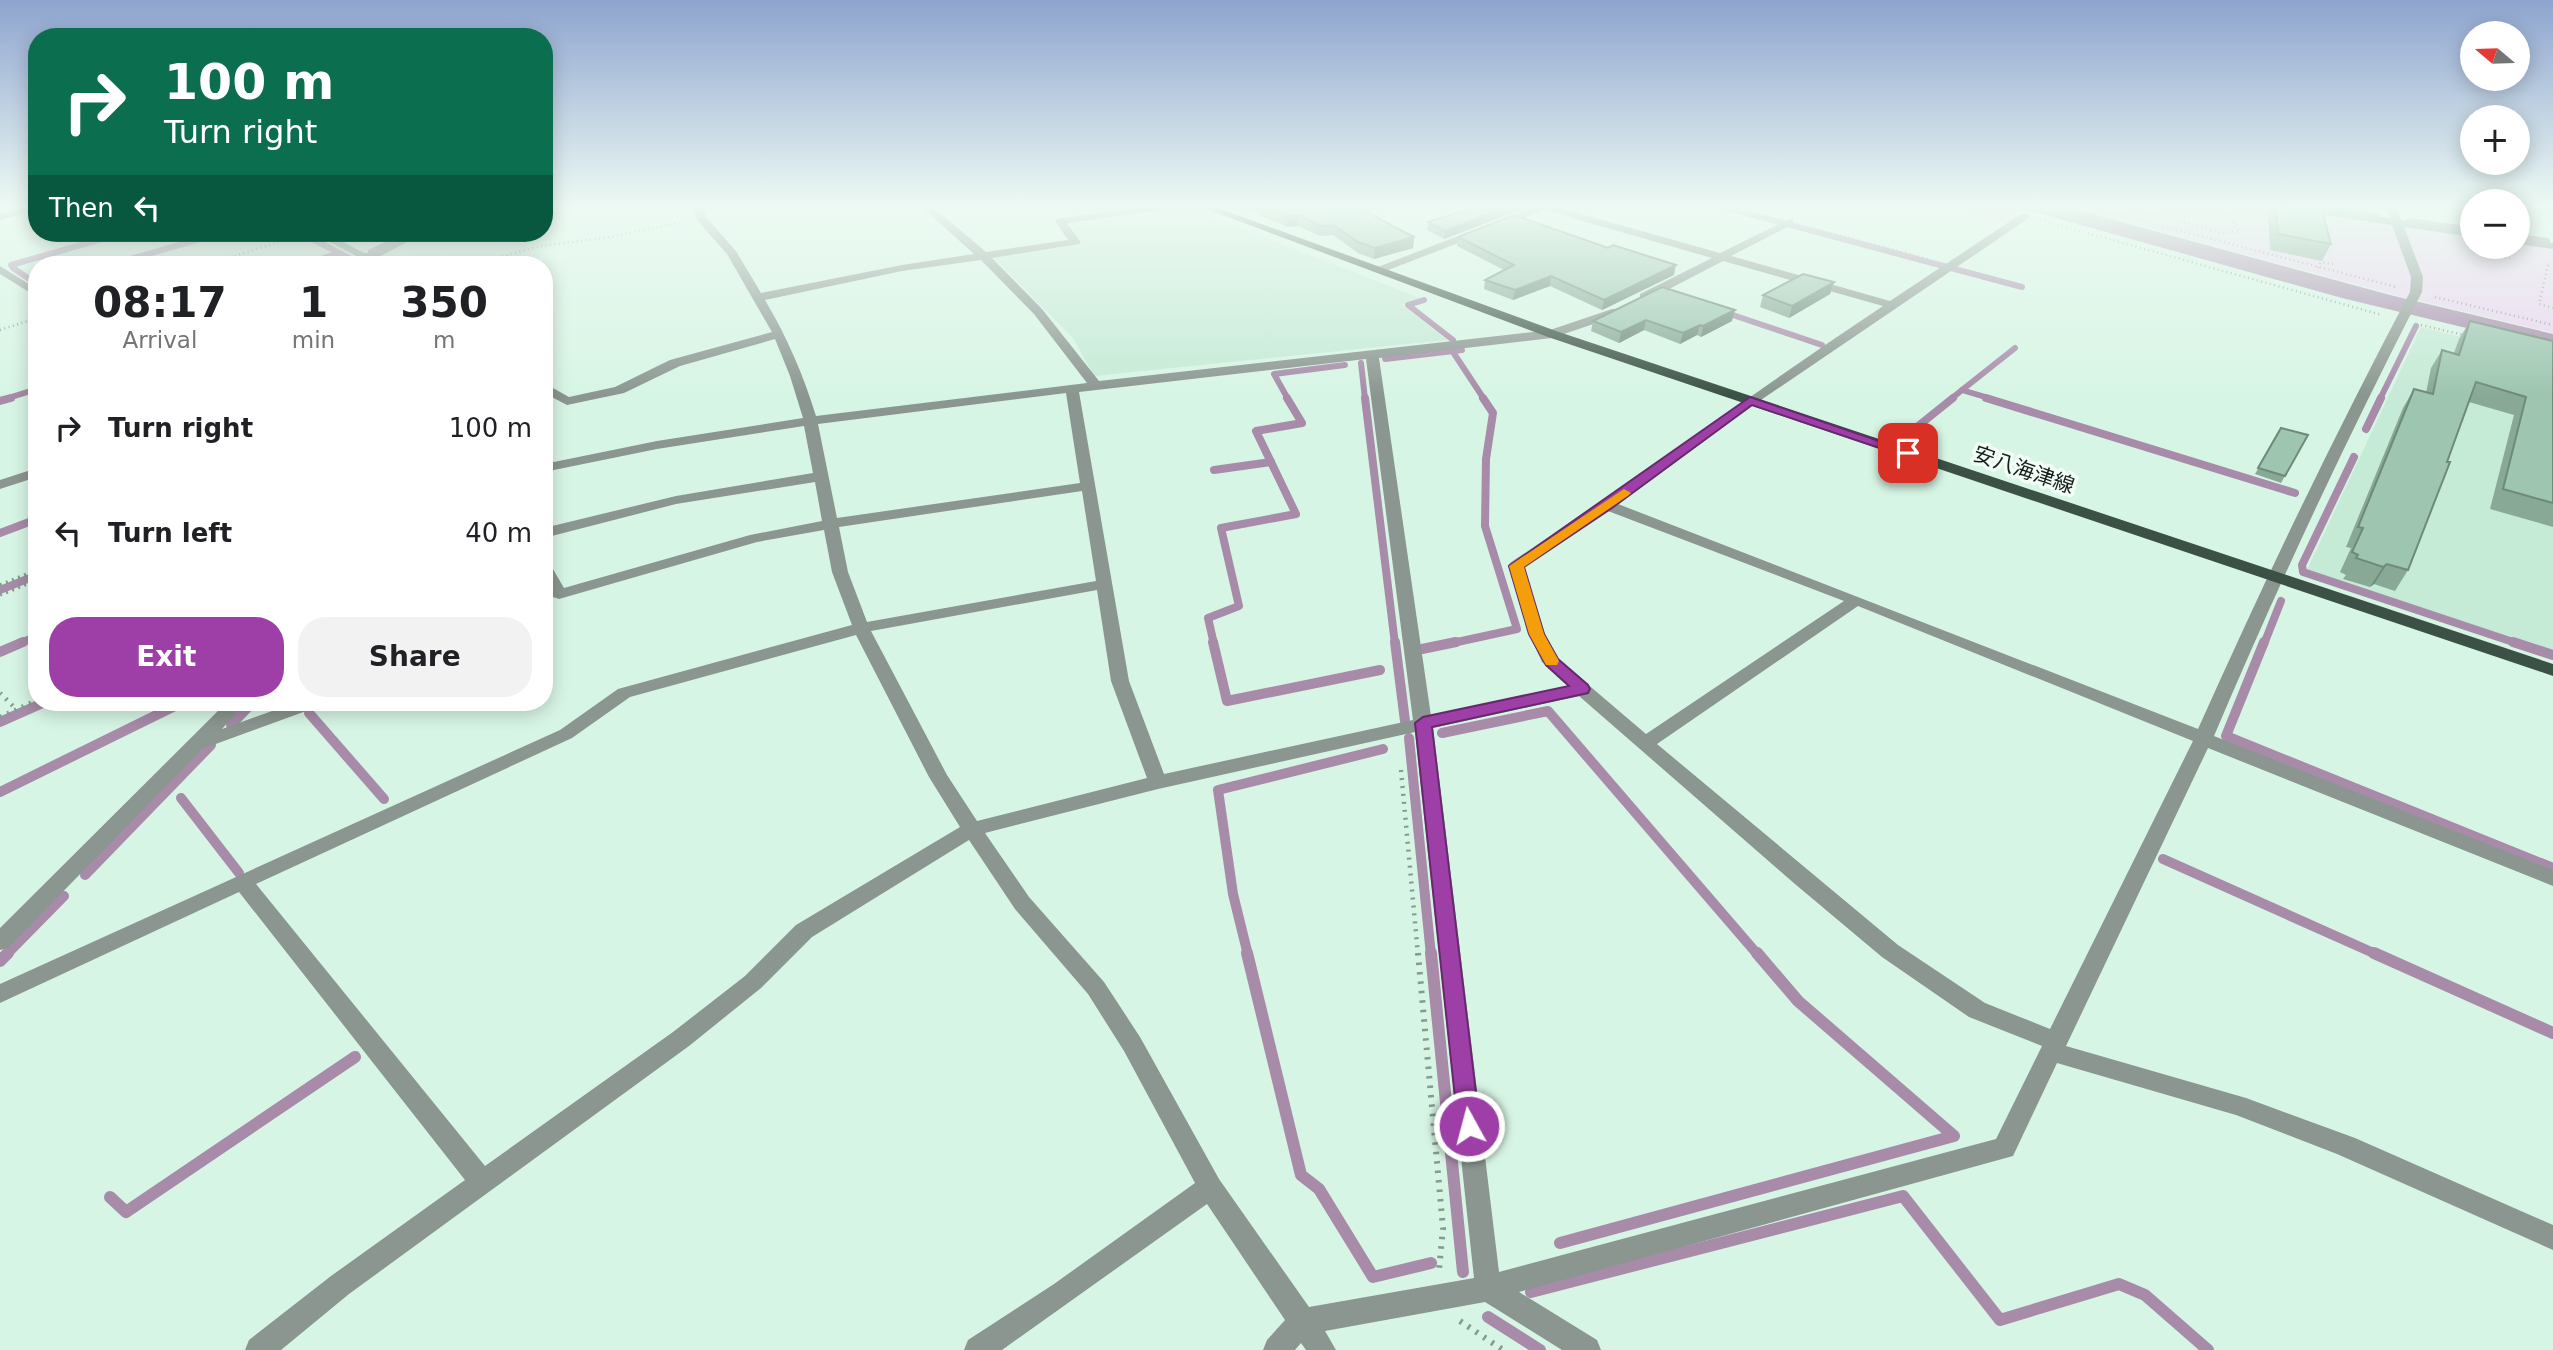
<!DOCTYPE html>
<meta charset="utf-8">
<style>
:root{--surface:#fff;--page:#f2f2f2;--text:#202124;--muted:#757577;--accent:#9d3fa7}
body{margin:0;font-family:"DejaVu Sans","Noto Sans JP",sans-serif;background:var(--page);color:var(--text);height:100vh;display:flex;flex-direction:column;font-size:26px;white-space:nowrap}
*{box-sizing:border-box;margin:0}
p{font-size:23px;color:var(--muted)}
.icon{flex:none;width:38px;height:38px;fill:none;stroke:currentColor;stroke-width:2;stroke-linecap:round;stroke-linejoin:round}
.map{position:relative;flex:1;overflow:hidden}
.sheet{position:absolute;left:28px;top:256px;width:525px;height:455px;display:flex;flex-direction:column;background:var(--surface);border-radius:28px;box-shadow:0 4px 18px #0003}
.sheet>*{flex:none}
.guide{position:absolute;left:28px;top:28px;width:525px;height:214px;border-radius:28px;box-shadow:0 4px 18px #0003;background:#0b6e4f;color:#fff;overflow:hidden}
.needle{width:46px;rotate:289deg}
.tools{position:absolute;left:2460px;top:21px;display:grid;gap:14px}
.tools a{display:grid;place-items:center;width:70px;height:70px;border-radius:50%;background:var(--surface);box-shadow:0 4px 18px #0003;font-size:35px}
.pin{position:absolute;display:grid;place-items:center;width:60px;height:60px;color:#fff;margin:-30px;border-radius:14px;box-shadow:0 4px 10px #0006}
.me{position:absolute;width:77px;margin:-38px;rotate:353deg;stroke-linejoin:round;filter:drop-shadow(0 0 5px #0008)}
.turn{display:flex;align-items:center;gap:24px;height:147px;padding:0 21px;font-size:32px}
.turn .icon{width:91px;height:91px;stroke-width:2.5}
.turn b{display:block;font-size:49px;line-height:60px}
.then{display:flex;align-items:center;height:66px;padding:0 21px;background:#0003;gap:14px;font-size:26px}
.eta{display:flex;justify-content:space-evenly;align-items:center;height:119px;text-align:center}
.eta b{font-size:42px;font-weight:800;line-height:49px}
.action{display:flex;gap:14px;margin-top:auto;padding:14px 21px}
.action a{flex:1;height:80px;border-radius:28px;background:var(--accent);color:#fff;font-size:28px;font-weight:800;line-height:80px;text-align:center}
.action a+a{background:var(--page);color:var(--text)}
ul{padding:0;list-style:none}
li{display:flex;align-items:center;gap:21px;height:105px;padding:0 21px}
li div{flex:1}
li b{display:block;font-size:26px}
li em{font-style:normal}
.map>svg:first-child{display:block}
.built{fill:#c5ead5}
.green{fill:#eed3f0}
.water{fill:#a78ba9}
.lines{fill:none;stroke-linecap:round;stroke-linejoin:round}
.stream-far3{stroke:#a78ba9;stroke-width:6}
.stream-far2{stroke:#a78ba9;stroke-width:8}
.stream-far1{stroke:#a78ba9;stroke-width:10}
.stream{stroke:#a78ba9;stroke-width:12}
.path-far3{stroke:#859b8f;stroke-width:2.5;stroke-dasharray:1 3.5;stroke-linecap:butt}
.path-far2{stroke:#859b8f;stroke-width:3.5;stroke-dasharray:2 4.5;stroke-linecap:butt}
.path-far1{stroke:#859b8f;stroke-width:4.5;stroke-dasharray:2 6;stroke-linecap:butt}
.path{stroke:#859b8f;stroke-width:6;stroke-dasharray:2.5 7;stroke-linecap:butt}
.minor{fill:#8a968f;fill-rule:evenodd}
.major{fill:#3b5145;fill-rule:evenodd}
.wall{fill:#87a996}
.shaded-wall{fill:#6e8a7a}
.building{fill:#9dc5af;stroke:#6e8a7a;stroke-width:2}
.route{fill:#9d3fa7;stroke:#66296d;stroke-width:2}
.slow{fill:#f59e0b}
.labels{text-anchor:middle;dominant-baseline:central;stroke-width:7;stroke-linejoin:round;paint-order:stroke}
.street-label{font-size:21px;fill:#15201a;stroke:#f1fdf6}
</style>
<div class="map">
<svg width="2553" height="1350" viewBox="0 0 2553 1350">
<rect width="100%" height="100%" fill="#d7f5e4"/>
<g class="built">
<polygon points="1178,208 1194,210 1420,298 1402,305 1447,340 1094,376 1073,338 994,258 1082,243 1070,225 1073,222"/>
<polygon points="2421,327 2553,360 2553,651 2307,570"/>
</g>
<g class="green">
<polygon points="1944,207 1985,207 2017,216 2005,224"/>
<polygon points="2070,207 2279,207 2473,236 2473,247 2518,247 2518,243 2553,248 2553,333 2392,294"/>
</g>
<polygon class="water" points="2017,207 2066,207 2390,295 2553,334 2553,349 2342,298"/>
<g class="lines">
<g class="stream-far3">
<polyline points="1102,207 1108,209"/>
<polyline points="1723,207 2022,287"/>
<polyline points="2315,207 2378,216"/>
<polyline points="1366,216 1359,211 1375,207"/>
<polyline points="2409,221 2473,230"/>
<polyline points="2518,237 2547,241"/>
<polyline points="310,238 353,260 349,264"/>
<polyline points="371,252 411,233"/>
<polyline points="113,264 221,233"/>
<polyline points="305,264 339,253"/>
<polyline points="11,265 123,233"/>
<polyline points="13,268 37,284"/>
<polyline points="1424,300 1408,305 1453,340"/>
<polyline points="1724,312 1822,345"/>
<polyline points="1453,352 1484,399"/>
<polyline points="1385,359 1462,350"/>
<polyline points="1361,363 1365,399"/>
<polyline points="1962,390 2015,348"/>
<polyline points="5,399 37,389"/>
<polyline points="1288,399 1274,374 1345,365"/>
<polyline points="1951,399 1962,390 1992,399"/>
<polyline points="2380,399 2416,326"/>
</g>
<g class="stream-far2">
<polyline points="1365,398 1395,644"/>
<polyline points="1986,398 2295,493"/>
<polyline points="0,401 11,398"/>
<polyline points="2366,429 2381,398"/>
<polyline points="1902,439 1953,398"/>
<polyline points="2354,457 2302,565 2303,572 2519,644"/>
<polyline points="1214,470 1271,462"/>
<polyline points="0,533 37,519"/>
<polyline points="0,590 37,575"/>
<polyline points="19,644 37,636"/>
<polyline points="1214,644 1208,618 1239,606 1221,528 1296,514 1256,431 1302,423 1287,398"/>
<polyline points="1448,644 1517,629 1485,526 1486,459 1493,413 1483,398"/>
<polyline points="2264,644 2281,601"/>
</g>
<g class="stream-far1">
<polyline points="1213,642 1227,701 1380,670"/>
<polyline points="1395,642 1405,721"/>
<polyline points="2264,642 2226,736 2553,868"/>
<polyline points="2513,642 2553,655"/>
<polyline points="1422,649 1456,642"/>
<polyline points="0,652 23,642"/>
<polyline points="309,713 384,799"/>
<polyline points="0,722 45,702"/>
<polyline points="231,725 253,702"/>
<polyline points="1442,733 1548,711 1758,955"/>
<polyline points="1409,738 1431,955"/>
<polyline points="0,792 183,702"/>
<polyline points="181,798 239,873"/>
<polyline points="2163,859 2378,955"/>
<polyline points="85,875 211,745"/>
<polyline points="6,955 64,896"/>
<polyline points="1248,955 1233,894 1218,790 1383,749"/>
</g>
<g class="stream">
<polyline points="1247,953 1301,1175 1319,1189 1373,1277 1431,1263"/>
<polyline points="1431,953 1463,1272"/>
<polyline points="2374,953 2553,1033"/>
<polyline points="0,961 8,953"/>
<polyline points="110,1197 126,1212 355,1057"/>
<polyline points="1560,1243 1954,1136 1798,1001 1757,953"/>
<polyline points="1531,1292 1903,1196 2000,1320 2119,1284 2145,1295 2208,1350"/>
<polyline points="1488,1317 1540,1350"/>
</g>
<g class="path-far3">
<polyline points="1732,207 1762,215"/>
<polyline points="2089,207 2396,287"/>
<polyline points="2123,207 2224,233 2240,231 2219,207"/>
<polyline points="2218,207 2272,213"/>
<polyline points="2040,220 2382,315"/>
<polyline points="1805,226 1928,259"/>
<polyline points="2474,252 2514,259"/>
<polyline points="412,257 499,257 541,246 610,237 683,222"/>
<polyline points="209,264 298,236"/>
<polyline points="2548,265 2539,304 2553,308"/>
<polyline points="2318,268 2321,262 2334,264"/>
<polyline points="2435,297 2553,325"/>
<polyline points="2421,325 2464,335"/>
<polyline points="0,330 37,318"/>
</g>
<g class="path-far2">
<polyline points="0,585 37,570"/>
<polyline points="0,595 37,580"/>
</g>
<g class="path-far1">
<polyline points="0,693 17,710"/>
<polyline points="0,717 37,700"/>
<polyline points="1401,770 1418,955"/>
</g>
<g class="path">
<polyline points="1418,953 1443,1228 1439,1270"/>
<polyline points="1460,1321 1503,1350"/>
</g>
<g class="minor">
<polygon points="27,207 37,207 37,210 0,220 0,214"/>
<path d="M693,207H703L706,217L736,251L761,293L902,265L974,254L922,207H933L986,252L1068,240L1055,221L1056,219L1141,207H1166L1161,210L1067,223L1081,242L1079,244L992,258L1042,309L1099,381L1550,330L1612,309H1620V315L1552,338L1379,358L1431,716L1568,686L1542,662L1529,634L1508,566L1510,563C1636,479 1757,390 1883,306L1723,261L1648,300H1640V294L1712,258L1544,210L1383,272H1375V268L1534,207H1556L1720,253L1789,219L1793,220V224L1731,256L1890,301L2021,214H2029V218L1755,404L1618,504L2198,729C2264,581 2334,436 2410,292L2411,277L2392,225L2291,210L2286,207H2309L2390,218L2386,207H2396L2401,220L2473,231V237L2404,227L2423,277L2422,292C2347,438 2278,585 2214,736L2553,870V886L2208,748L2066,1046L2246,1098L2355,1138L2553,1225V1250L2337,1154L2236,1115L2057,1063L2013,1156L1519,1292L1597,1340L1601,1350H1562L1485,1302L1325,1331L1336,1350H1306L1301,1343L1295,1350H1263L1267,1340L1285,1320L1207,1204L1002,1350H964L968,1340L1054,1284L1195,1183L1124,1051L1088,994L1015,909L969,840L812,937L761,988L689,1046L349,1294L281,1350H245L249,1340L331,1276L465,1180L239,892L0,1003V984L560,730L618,689L852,625L832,572L824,530L757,542L559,599L553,597L544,582V562L550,564L564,588L750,535L822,521L815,482L676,504L544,538V528L676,496L813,473L804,426L657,449L544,472V464L657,441L803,418L790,376L775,339L680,366L624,393L567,405L544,393V383L569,397L615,387L670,360L772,332L727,254L697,220ZM981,260L1034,314L1087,383L816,416C803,374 787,337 765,300L902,271ZM1366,359L1413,720L1164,774L1129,681L1079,392ZM1066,393L1080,483L837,518L818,424ZM1082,491L1096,581L867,622L848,572L839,527ZM1608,511L1844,601L1646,734L1558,659L1545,634L1524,567ZM1097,590L1111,681L1147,778L977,821L947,775L871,631ZM1858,606L2193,741L2050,1029L1985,1003L1898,945L1657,744ZM856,635L929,777L960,827L796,925L745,976L673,1032L485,1166L256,884L572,738L630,697ZM1579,696L1795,884L1882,957L1969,1017L2042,1046L1996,1139L1499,1272L1433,728ZM1415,732L1474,1278L1309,1307L1219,1179L1140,1037L1104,982L1029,897L985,833L1158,789Z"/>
<polygon points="313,233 326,233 364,253 371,253 411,233 424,233 377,258 362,259"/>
<polygon points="2518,238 2553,243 2553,249 2518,244"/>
<polygon points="0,266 37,289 37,297 0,274"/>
<polygon points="37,468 37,477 0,489 0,480"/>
<polygon points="227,702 246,702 222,729 297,702 323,702 320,706 202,749 8,948 0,950 0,928"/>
</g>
<polygon class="major" points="1201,207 1215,207 1556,331 2553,664 2553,676 1548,337"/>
</g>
<g class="wall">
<polygon points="1241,207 1357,207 1414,237 1413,248 1374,259 1358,253 1333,235 1320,236 1298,226 1287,227"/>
<polygon points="1463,207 1525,207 1525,208 1444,239 1427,230 1428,222 1469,209"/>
<polygon points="2271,207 2321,207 2331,244 2322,261 2270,250 2268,213"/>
<polygon points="1458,237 1674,275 1602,310 1550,286 1513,300 1484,289 1485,280 1504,270 1457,246"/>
<polygon points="1834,282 1830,294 1789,318 1760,307 1763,295"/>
<polygon points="1662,287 1732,321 1701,337 1697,335 1680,344 1644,330 1619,343 1591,331 1593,321"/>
<polygon points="2470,321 2553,341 2553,527 2490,509 2514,415 2469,402 2408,570 2395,591 2374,584 2370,587 2343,579 2346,575 2340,572 2351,548 2346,547 2403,408 2414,389 2426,393 2431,368 2442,350 2454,353 2459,339"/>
<polygon points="2281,428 2308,435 2281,483 2255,474"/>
</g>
<g class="shaded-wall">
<polygon points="1508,207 1525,207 1525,208 1444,239 1445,231"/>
<polygon points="1298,215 1298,226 1287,227 1287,216"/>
<polygon points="1414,237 1413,248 1374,259 1375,248"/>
<polygon points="1676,265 1674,275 1602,310 1604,300"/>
<polygon points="1551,276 1550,286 1513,300 1515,290"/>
<polygon points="1834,282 1830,294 1789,318 1792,306"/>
<polygon points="1735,310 1732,321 1701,337 1703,326"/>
<polygon points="1646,320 1644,330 1619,343 1621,332"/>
<polygon points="1700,325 1697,335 1680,344 1683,333"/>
<polygon points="2387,564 2374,584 2370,587 2383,567"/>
</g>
<g class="building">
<polygon points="1265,207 1357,207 1414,237 1375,248 1358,242 1333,225 1320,226 1298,215 1287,216"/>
<polygon points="1476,207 1508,207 1445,231 1428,222"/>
<polygon points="2276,207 2321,207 2331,244 2278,234"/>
<polygon points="1514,215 1608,248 1613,245 1676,265 1604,300 1551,276 1515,290 1485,280 1514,265 1458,237"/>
<polygon points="1803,274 1834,282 1792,306 1763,295"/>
<polygon points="1662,287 1735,310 1703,326 1700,325 1683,333 1646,320 1621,332 1593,321"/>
<polygon points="2470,321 2553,341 2553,503 2503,489 2526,397 2476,382 2447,462 2450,462 2408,570 2387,564 2383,567 2356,558 2358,555 2352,552 2363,528 2358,527 2414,389 2433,394 2442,350 2459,355"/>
<polygon points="2281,428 2308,435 2285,476 2258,468"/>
</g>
<linearGradient id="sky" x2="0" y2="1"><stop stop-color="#8ea4cf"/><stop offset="0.52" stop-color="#edfaf3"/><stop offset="1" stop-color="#edfaf3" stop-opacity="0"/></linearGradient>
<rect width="2553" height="396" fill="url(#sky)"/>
<polygon class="route" points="1750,397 1914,453 1908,457 1903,456 1752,405 1612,508 1524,567 1544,634 1558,659 1588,685 1590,689 1588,693 1432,727 1480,1126 1477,1133 1469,1136 1461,1133 1458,1126 1415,723 1423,717 1569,686 1546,665 1529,634 1509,566"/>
<polygon class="slow" points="1624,489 1631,493 1629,495 1524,567 1544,634 1559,661 1557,665 1546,665 1529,634 1509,566"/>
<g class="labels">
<g class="street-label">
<text transform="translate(2024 470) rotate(19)">安八海津線</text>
</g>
</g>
</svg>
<div class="tools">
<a><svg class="needle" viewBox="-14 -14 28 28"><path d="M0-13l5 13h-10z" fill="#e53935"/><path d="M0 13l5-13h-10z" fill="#757577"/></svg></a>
<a>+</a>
<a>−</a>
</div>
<div class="pin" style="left:1908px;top:453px;background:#d93025"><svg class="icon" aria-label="arrive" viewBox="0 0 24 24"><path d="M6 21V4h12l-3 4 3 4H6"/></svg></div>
<svg class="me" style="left:1469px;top:1126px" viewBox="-20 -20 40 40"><circle r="17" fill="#9d3fa7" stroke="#fff" stroke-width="3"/><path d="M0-11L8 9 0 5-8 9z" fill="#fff"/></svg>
<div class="guide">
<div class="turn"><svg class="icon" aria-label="right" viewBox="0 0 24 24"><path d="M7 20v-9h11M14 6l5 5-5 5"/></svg><div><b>100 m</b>Turn right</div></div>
<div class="then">Then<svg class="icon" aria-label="left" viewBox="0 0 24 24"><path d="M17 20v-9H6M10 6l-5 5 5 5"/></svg></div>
</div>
<section class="sheet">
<div class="eta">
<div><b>08:17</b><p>Arrival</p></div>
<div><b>1</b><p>min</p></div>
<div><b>350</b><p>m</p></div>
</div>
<ul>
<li><svg class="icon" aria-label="right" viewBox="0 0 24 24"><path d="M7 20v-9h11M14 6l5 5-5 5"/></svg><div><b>Turn right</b></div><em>100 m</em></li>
<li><svg class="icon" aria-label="left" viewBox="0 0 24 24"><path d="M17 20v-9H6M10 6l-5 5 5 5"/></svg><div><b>Turn left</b></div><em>40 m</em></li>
</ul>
<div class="action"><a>Exit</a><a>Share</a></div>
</section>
</div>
